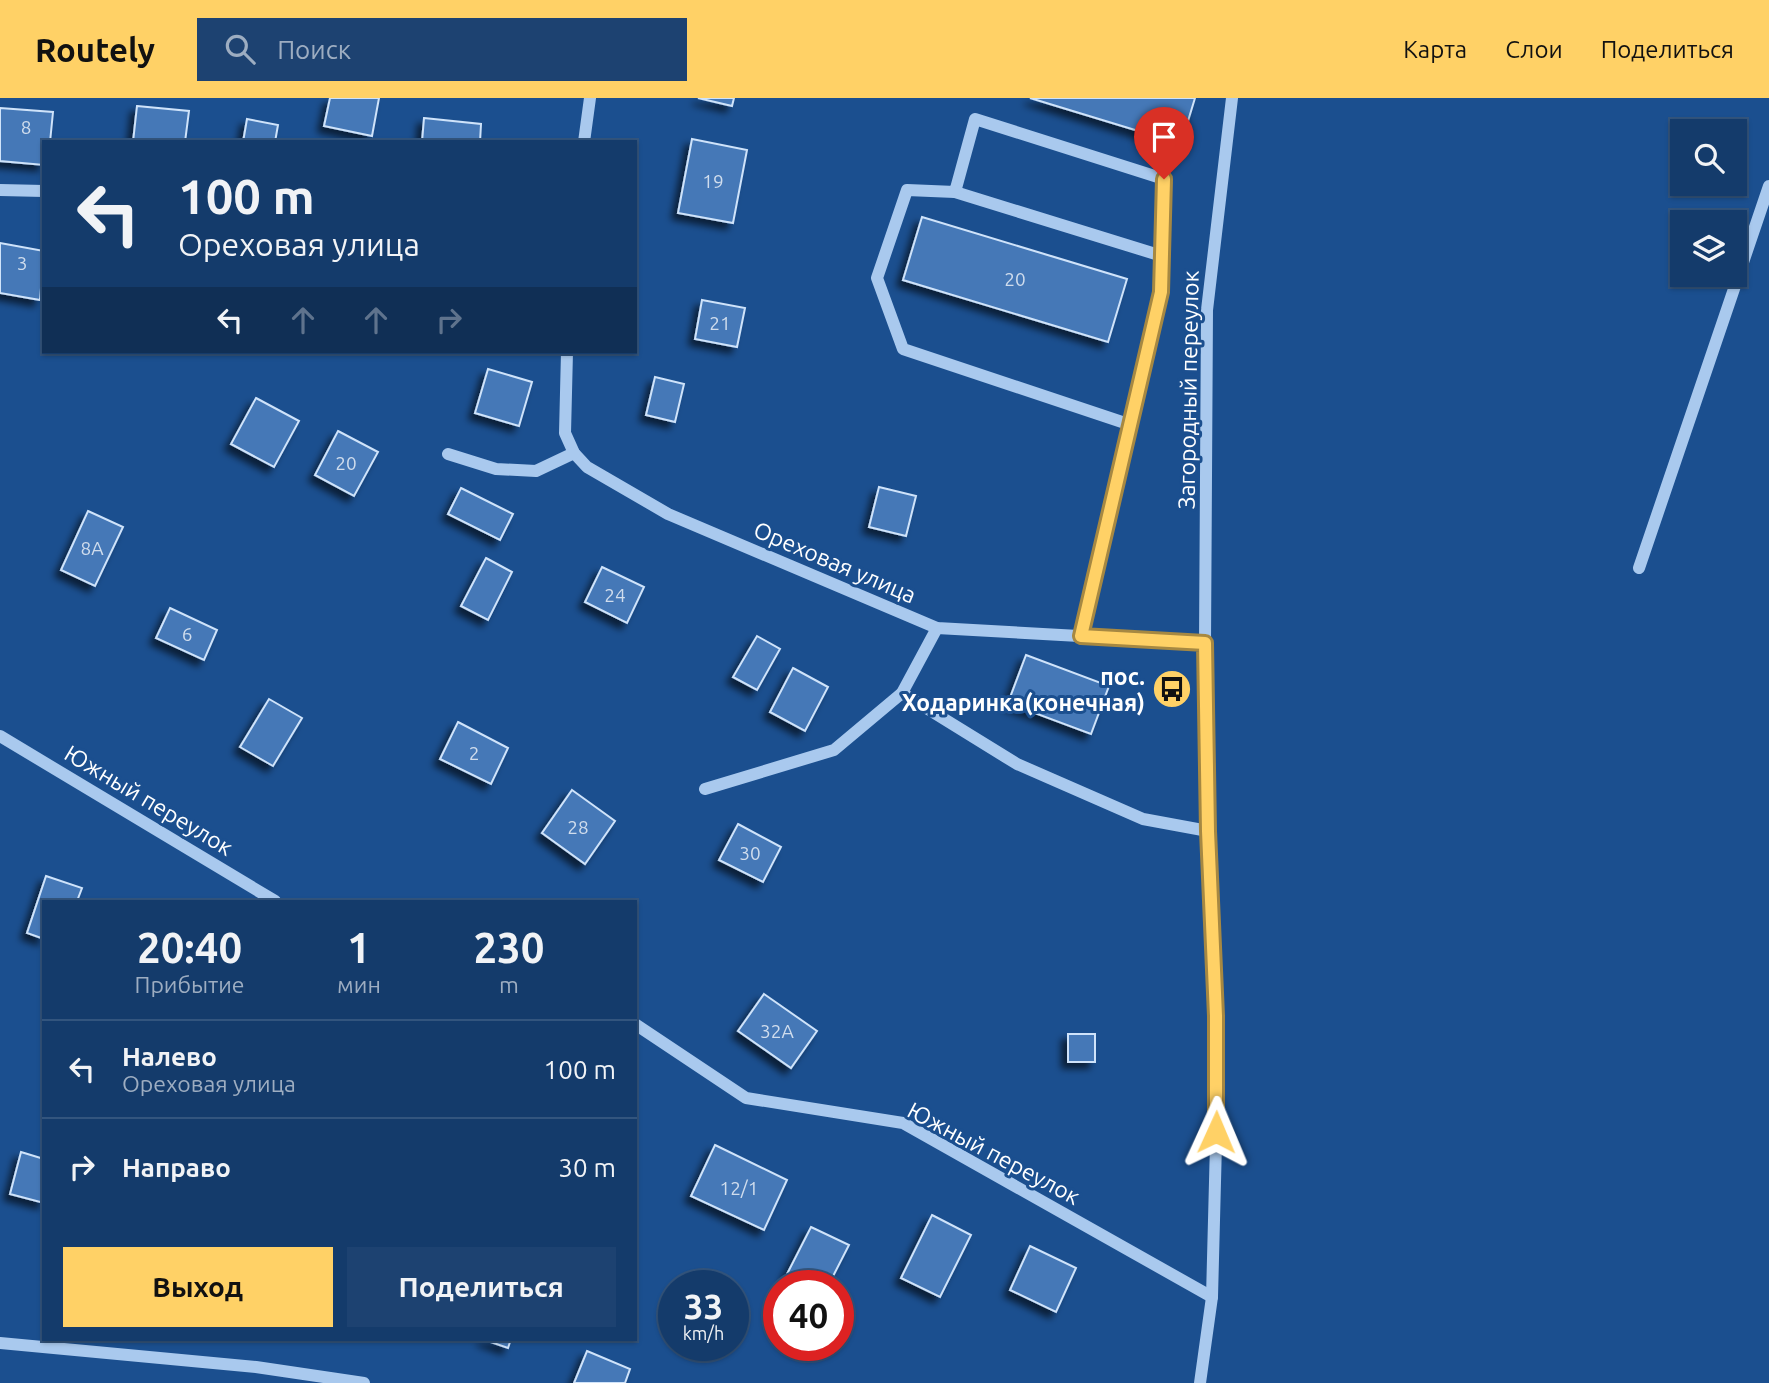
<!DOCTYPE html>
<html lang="ru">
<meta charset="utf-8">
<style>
:root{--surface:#143b6b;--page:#1d4271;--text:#f1f3f6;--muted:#9dadc1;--line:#33557e;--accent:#ffd166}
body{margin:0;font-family:Ubuntu,sans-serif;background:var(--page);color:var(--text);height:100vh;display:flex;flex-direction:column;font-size:26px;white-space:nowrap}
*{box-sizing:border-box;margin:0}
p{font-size:23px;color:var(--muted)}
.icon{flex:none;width:38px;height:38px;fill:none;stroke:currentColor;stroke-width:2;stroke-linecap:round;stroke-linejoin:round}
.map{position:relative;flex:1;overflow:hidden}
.drawer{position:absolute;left:42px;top:802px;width:595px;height:441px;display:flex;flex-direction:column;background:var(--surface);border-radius:0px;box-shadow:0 2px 5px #0004,0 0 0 2px var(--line)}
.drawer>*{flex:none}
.top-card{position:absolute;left:42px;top:42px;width:595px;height:214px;border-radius:0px;box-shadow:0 2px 5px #0004,0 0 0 2px var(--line);background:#143b6b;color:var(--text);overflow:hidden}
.fabs{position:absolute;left:1670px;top:21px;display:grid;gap:14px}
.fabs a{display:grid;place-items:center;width:77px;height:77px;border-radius:0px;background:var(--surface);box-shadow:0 2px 5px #0004,0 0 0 2px var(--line);font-size:35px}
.speed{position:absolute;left:658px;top:1172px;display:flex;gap:14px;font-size:35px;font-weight:700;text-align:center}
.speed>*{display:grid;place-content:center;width:91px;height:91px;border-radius:50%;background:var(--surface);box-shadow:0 2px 5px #0004,0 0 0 2px var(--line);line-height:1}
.speed small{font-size:18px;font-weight:400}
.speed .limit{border:10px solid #d22;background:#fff;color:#111}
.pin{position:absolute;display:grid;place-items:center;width:60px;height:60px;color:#fff;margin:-72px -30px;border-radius:50% 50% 50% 0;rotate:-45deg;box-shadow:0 0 7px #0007}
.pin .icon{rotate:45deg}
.me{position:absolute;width:77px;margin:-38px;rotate:1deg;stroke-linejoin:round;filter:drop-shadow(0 0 5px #0008)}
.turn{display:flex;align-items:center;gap:24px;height:147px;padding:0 21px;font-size:32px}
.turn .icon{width:91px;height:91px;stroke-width:2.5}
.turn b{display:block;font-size:49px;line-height:60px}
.lanes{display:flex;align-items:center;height:66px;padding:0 21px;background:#0003;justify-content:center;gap:35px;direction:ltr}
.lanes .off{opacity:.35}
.eta{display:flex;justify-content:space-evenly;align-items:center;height:119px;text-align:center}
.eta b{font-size:42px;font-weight:700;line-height:49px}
.cta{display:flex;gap:14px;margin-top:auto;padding:14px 21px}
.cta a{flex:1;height:80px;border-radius:0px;background:var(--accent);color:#111;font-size:28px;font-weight:700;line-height:80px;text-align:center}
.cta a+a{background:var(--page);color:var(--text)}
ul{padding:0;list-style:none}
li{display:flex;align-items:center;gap:21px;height:98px;padding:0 21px;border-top:2px solid var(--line)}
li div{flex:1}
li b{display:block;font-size:26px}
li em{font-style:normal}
header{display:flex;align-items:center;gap:42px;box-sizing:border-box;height:98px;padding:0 35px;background:var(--accent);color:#111}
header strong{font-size:33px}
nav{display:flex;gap:38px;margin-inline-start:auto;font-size:24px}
.search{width:490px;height:63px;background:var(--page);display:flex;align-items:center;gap:18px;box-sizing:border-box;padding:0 24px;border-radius:0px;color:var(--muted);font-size:26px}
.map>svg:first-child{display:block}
.building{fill:#4478b7;stroke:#cfe3fa;stroke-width:2;filter:url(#shadow)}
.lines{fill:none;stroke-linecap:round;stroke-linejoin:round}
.minor{stroke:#a9c9ee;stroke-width:12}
.route-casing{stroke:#a68842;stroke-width:18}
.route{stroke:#ffd166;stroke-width:12}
.labels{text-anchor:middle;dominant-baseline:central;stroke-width:6;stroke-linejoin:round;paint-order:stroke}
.number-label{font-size:19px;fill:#d0dded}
.street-label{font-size:23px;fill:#fff;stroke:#1b4f8f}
.poi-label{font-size:23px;font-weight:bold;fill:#fff;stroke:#1b4f8f;text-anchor:end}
</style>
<header>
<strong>Routely</strong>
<div class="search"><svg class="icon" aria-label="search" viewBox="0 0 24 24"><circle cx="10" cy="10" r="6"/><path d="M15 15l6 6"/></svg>Поиск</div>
<nav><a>Карта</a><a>Слои</a><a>Поделиться</a></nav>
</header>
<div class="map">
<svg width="1769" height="1285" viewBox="0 0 1769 1285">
<defs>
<filter id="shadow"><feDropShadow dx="-6" dy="6" stdDeviation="3.5" flood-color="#0009"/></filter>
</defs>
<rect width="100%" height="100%" fill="#1b4f8f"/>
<g class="building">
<polygon points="330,0 379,0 372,38 324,28"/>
<polygon points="698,0 734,0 732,8"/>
<polygon points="1030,0 1195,0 1181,46"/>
<polygon points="137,8 189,13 185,44 133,44"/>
<polygon points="0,10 53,14 50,44 44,44 44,67 0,63"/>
<polygon points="424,20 481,26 480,44 422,44"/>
<polygon points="247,21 278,27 275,44 243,44"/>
<polygon points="692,41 747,52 733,125 678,115"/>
<polygon points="922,119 1127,181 1108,244 903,182"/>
<polygon points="0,145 44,153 40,202 0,195"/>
<polygon points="702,202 745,210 737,249 695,241"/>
<polygon points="488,271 532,284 519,328 475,315"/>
<polygon points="655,279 684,286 675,324 646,317"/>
<polygon points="256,300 299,323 274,369 231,346"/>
<polygon points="338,333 378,354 354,398 315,377"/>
<polygon points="879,389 916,398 906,438 869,429"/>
<polygon points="461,390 513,416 500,442 448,416"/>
<polygon points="88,413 123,429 95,488 61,472"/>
<polygon points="486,460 512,474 488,522 461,508"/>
<polygon points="602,469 644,489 627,525 585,504"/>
<polygon points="170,510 217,532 204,562 156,540"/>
<polygon points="757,538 780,551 757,592 733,579"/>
<polygon points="1026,557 1109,588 1091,636 1008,605"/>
<polygon points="793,570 828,589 805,633 770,614"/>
<polygon points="269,601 302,620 273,668 240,649"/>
<polygon points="458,624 508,650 491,686 440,661"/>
<polygon points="572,692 615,723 585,766 542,735"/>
<polygon points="738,726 781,749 763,784 719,762"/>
<polygon points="46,778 82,790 77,803 44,803 44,841 27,835"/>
<polygon points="764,896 817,933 791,970 738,933"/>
<rect x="1068" y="936" width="27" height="28"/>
<polygon points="715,1047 787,1082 764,1132 691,1098"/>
<polygon points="21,1054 44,1061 44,1105 10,1096"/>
<polygon points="932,1117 971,1137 940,1199 901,1180"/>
<polygon points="811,1129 849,1147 828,1188 807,1188 786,1178"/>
<polygon points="1030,1148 1076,1170 1056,1214 1010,1192"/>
<polygon points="482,1241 511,1241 508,1250"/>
<polygon points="587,1253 630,1271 625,1285 574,1285"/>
</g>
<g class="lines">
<g class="minor">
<polyline points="584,44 590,0"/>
<polyline points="0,92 44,93"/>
<polyline points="955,94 1162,158"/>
<polyline points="567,254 565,335 574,355 587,369 668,416 937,530 1205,545"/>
<polyline points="448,356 496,371 536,373 574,355"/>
<polyline points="1639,470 1769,88"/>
<polyline points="1081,538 1162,194 1164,81 975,21 955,94 907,92 877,180 903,251 1128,326"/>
<polyline points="902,595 1017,666 1143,721 1208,733"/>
<polyline points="0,638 275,803"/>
<polyline points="705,691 834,652 902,595 937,530"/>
<polyline points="635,926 746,1000 903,1025 1212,1199"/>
<polyline points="0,1245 256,1269 364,1285"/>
<polyline points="1200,1285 1212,1199 1217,1007 1205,545 1207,212 1232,0"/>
</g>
</g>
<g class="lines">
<g class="route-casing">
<polyline id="route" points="1164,81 1161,194 1081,538 1205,545 1208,733 1216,918 1216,1034"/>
</g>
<use href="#route" class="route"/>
</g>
<defs>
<g id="bus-disc" transform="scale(2.0125)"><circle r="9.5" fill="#ffd166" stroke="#1b4f8f"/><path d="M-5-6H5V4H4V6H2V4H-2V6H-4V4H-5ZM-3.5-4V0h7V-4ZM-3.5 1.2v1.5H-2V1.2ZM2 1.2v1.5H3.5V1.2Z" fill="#111"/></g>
</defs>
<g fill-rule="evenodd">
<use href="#bus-disc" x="1172" y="591"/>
</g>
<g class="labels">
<g class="number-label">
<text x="26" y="29">8</text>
<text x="713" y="83">19</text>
<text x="22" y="165">3</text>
<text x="1015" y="181">20</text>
<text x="720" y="225">21</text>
<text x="346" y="365">20</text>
<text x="92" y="450">8А</text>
<text x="615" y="497">24</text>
<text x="187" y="536">6</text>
<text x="474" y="655">2</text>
<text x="578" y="729">28</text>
<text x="750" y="755">30</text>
<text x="777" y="933">32А</text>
<text x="739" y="1090">12/1</text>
</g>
<g class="street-label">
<text transform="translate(1188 292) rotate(-89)">Загородный переулок</text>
<text transform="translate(835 464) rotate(23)">Ореховая улица</text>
<text transform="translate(149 702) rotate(31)">Южный переулок</text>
<text transform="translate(994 1055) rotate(28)">Южный переулок</text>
</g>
<g class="poi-label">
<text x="1145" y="578">пос.<tspan x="1145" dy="26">Ходаринка(конечная)</tspan></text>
</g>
</g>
</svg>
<div class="fabs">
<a><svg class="icon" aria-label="search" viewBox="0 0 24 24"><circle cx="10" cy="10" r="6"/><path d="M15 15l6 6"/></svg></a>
<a><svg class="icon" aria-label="layers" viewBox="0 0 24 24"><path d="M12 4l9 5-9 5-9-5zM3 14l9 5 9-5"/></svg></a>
</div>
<div class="speed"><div>33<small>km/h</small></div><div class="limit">40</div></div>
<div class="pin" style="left:1164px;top:81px;background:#d93025"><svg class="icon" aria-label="arrive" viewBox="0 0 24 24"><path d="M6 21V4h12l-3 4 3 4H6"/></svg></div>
<svg class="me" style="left:1216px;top:1034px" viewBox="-20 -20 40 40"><path d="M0-17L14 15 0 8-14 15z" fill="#ffd166" stroke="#fff" stroke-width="4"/></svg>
<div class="top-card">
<div class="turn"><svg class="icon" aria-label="left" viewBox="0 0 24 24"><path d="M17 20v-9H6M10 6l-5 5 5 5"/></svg><div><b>100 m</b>Ореховая улица</div></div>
<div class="lanes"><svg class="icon" aria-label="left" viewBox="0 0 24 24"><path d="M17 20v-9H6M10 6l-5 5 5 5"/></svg><svg class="icon off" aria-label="ahead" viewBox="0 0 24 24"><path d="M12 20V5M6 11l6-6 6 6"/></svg><svg class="icon off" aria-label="ahead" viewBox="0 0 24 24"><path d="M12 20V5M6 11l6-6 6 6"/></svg><svg class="icon off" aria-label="right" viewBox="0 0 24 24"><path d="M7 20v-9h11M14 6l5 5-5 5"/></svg></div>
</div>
<section class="drawer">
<div class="eta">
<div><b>20:40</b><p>Прибытие</p></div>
<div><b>1</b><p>мин</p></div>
<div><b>230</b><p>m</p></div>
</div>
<ul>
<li><svg class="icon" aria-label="left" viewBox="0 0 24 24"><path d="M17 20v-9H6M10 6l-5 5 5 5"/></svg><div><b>Налево</b><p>Ореховая улица</p></div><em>100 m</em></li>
<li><svg class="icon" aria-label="right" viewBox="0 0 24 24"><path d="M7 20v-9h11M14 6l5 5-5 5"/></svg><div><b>Направо</b></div><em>30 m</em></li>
</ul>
<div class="cta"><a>Выход</a><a>Поделиться</a></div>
</section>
</div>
